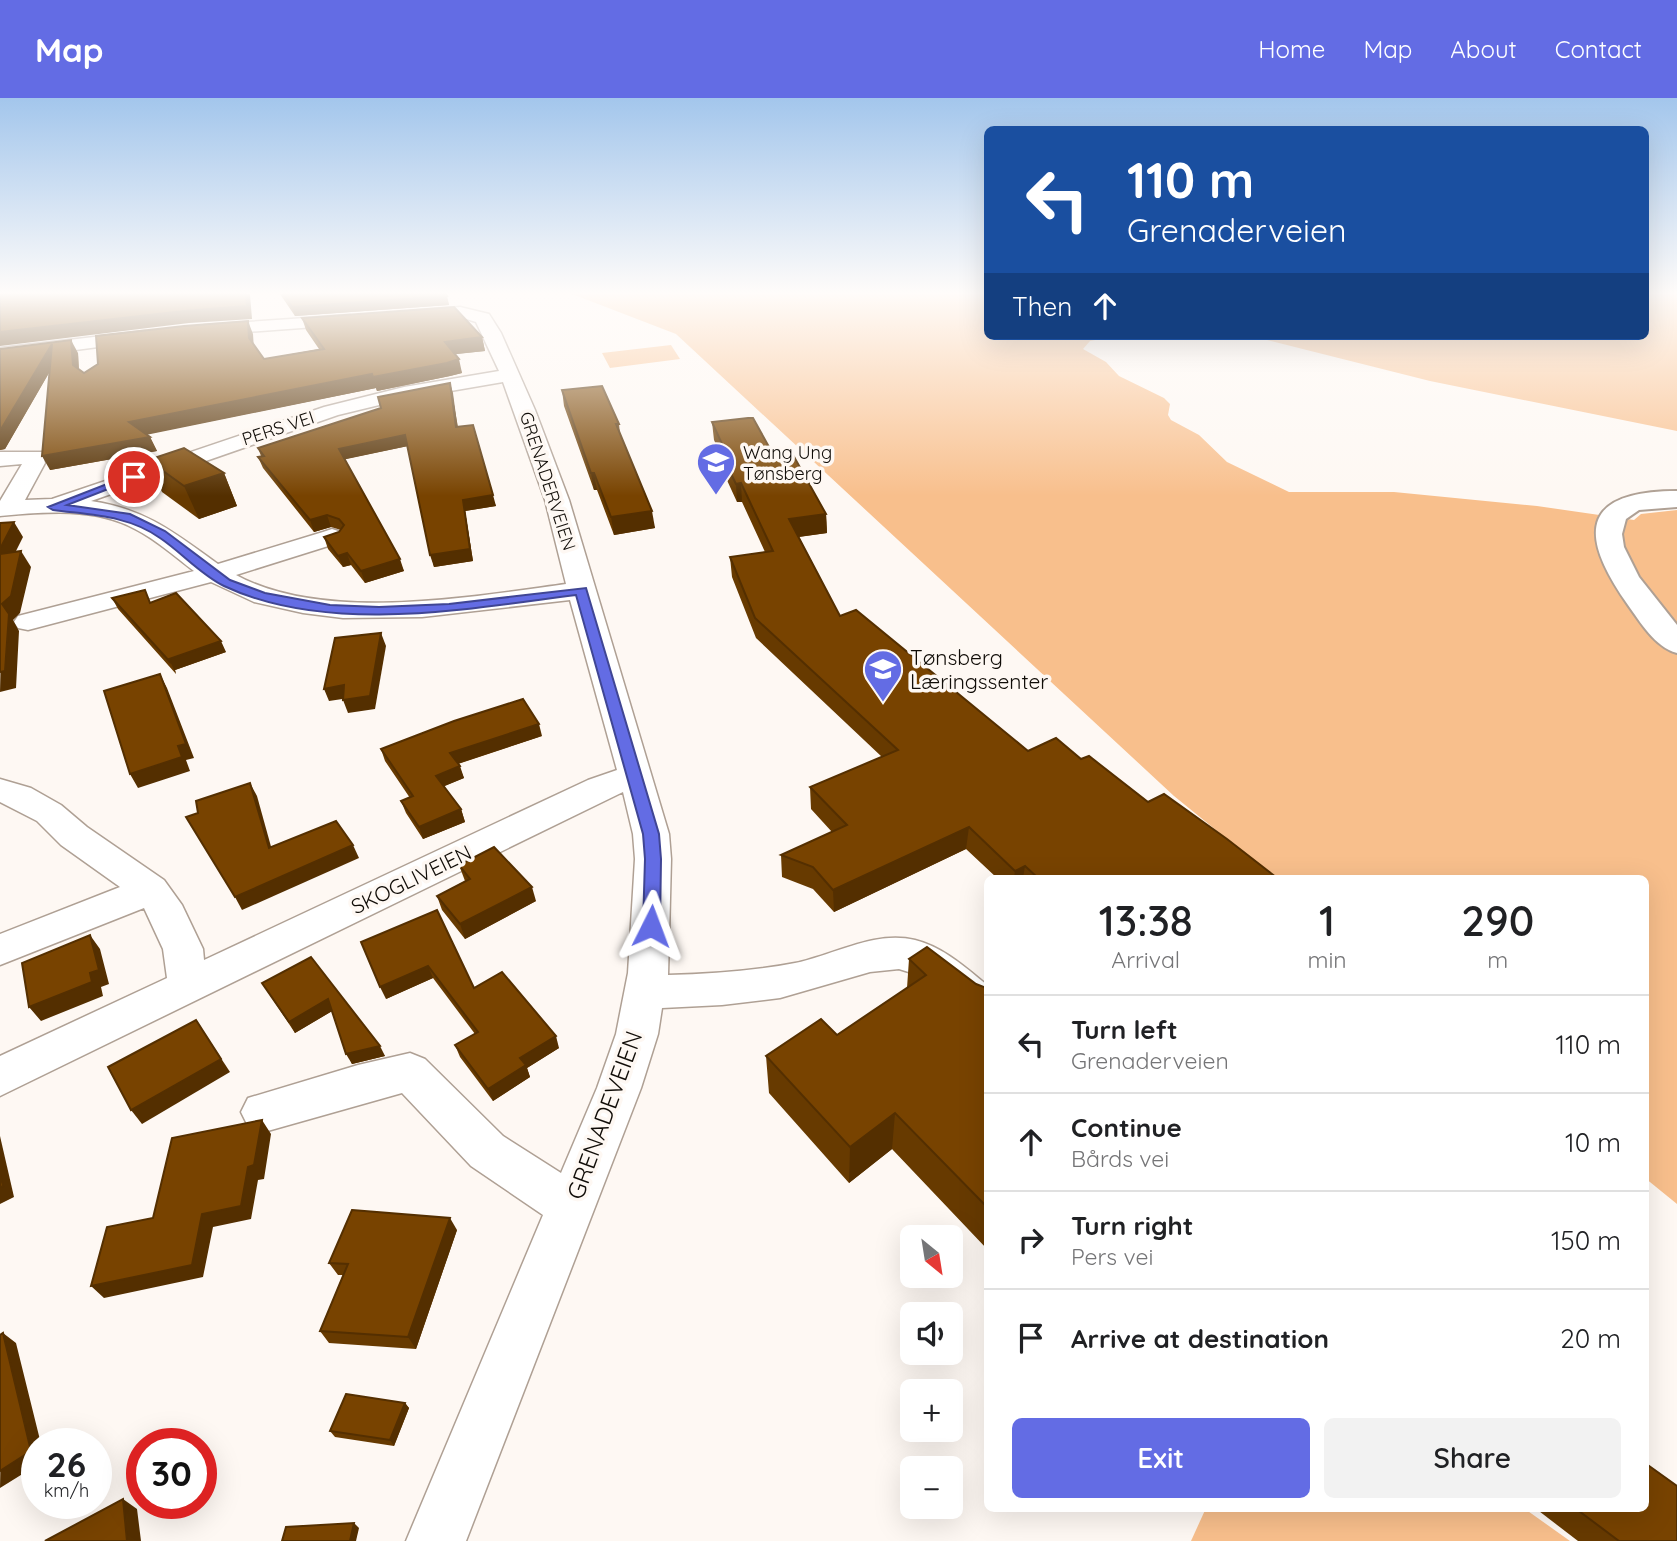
<!DOCTYPE html>
<meta charset="utf-8">
<style>
:root{--surface:#fff;--page:#f2f2f2;--text:#202124;--muted:#757577;--line:#e0e0e0;--accent:#636ce4}
body{margin:0;font-family:Quicksand,sans-serif;background:var(--page);color:var(--text);height:100vh;display:flex;flex-direction:column;font-size:26px;white-space:nowrap}
*{box-sizing:border-box;margin:0}
p{font-size:23px;color:var(--muted)}
.icon{flex:none;width:38px;height:38px;fill:none;stroke:currentColor;stroke-width:2;stroke-linecap:round;stroke-linejoin:round}
.map{position:relative;flex:1;overflow:hidden}
.details{position:absolute;left:984px;top:777px;width:665px;height:637px;display:flex;flex-direction:column;background:var(--surface);border-radius:10px;box-shadow:0 7px 28px #0002}
.details>*{flex:none}
.guide{position:absolute;left:984px;top:28px;width:665px;height:214px;border-radius:10px;box-shadow:0 7px 28px #0002;background:#1a4fa0;color:#fff;overflow:hidden}
.needle{width:46px;rotate:150deg}
.fabs{position:absolute;left:900px;top:1127px;display:grid;gap:14px}
.fabs a{display:grid;place-items:center;width:63px;height:63px;border-radius:10px;background:var(--surface);box-shadow:0 7px 28px #0002;font-size:35px}
.speed{position:absolute;left:21px;top:1330px;display:flex;gap:14px;font-size:35px;font-weight:700;text-align:center}
.speed>*{display:grid;place-content:center;width:91px;height:91px;border-radius:50%;background:var(--surface);box-shadow:0 7px 28px #0002;line-height:1}
.speed small{font-size:18px;font-weight:400}
.speed .limit{border:10px solid #d22;background:#fff;color:#111}
.pin{position:absolute;display:grid;place-items:center;width:60px;height:60px;color:#fff;margin:-30px;border:4px solid #fff;border-radius:50%;box-shadow:0 2px 7px #0007}
.me{position:absolute;width:77px;margin:-38px;rotate:3deg;stroke-linejoin:round;filter:drop-shadow(0 0 5px #0008)}
.turn{display:flex;align-items:center;gap:24px;height:147px;padding:0 28px;font-size:32px}
.turn .icon{width:91px;height:91px;stroke-width:2.5}
.turn b{display:block;font-size:49px;line-height:60px}
.then{display:flex;align-items:center;height:66px;padding:0 28px;background:#0003;gap:14px;font-size:26px}
.eta{display:flex;justify-content:space-evenly;align-items:center;height:119px;text-align:center}
.eta b{font-size:42px;font-weight:600;line-height:49px}
.cta{display:flex;gap:14px;margin-top:auto;padding:14px 28px}
.cta a{flex:1;height:80px;border-radius:10px;background:var(--accent);color:#fff;font-size:28px;font-weight:600;line-height:80px;text-align:center}
.cta a+a{background:var(--page);color:var(--text)}
ul{padding:0;list-style:none}
li{display:flex;align-items:center;gap:21px;height:98px;padding:0 28px;border-top:2px solid var(--line)}
li div{flex:1}
li b{display:block;font-size:26px}
li em{font-style:normal}
header{display:flex;align-items:center;gap:42px;box-sizing:border-box;height:98px;padding:0 35px;background:var(--accent);color:#fff}
header strong{font-size:33px}
nav{display:flex;gap:38px;margin-inline-start:auto;font-size:24px}
.map>svg:first-child{display:block}
.green{fill:#f8bf8c}
.lines{fill:none;stroke-linecap:round;stroke-linejoin:round}
.minor-casing{stroke:#afa094;stroke-width:3}
.major-casing{stroke:#afa094;stroke-width:4}
.minor{fill:#fff;fill-rule:evenodd}
.major{fill:#fff;fill-rule:evenodd}
.wall{fill:#673a00}
.shaded-wall{fill:#542f00}
.building{fill:#784300;stroke:#542f00;stroke-width:2}
.route{fill:#636ce4;stroke:#404694;stroke-width:2}
.labels{text-anchor:middle;dominant-baseline:central;stroke-width:7;stroke-linejoin:round;paint-order:stroke}
.far-street-label{font-size:18px;fill:#100c07;stroke:#fef8f3}
.far-poi-label{font-size:18px;fill:#100c07;stroke:#fef8f3;text-anchor:start}
.poi-label{font-size:21px;fill:#100c07;stroke:#fef8f3;text-anchor:start}
.street-label{font-size:21px;fill:#100c07;stroke:#fef8f3}
.near-street-label{font-size:24px;fill:#100c07;stroke:#fef8f3}
</style>
<header>
<strong>Map</strong>
<nav><a>Home</a><a>Map</a><a>About</a><a>Contact</a></nav>
</header>
<div class="map">
<svg width="1677" height="1443" viewBox="0 0 1677 1443">
<rect width="100%" height="100%" fill="#fef8f3"/>
<g class="green">
<polygon points="572,196 987,196 987,238 1115,238 1090,243 1083,251 1106,264 1119,278 1164,300 1170,306 1168,317 1171,322 1199,337 1227,364 1289,394 1394,394 1537,408 1634,422 1641,416 1677,412 1677,1106 1645,1080 1645,780 1275,780 1174,698 676,236"/>
<polygon points="1645,196 1677,196 1677,333 1430,283 1251,238 1645,238"/>
<polygon points="671,247 680,261 610,270 602,255"/>
<polygon points="1206,1410 1525,1411 1570,1443 1191,1443"/>
</g>
<g class="lines">
<g class="minor-casing">
<g id="minor">
<path d="M460,209L489,216L501,235L535,312L569,402L669,736L671,761L668,877C711,876 753,873 795,865C834,857 875,832 915,842C943,849 965,869 987,887V927L972,922L915,876L899,871L870,874L780,900L722,907L662,910L658,936L641,990L466,1443H406L543,1117L471,1068L402,995L264,1034L248,1028L241,1014L248,1000L358,967L410,955L425,961L503,1038L561,1075L597,990L616,936L628,875L635,761L633,736L623,694L0,998V958L167,880L163,851L144,810L0,867V836L120,789L61,747L37,723L0,704V681L31,690L61,707L87,729L164,782L182,807L203,851L204,862L588,682L617,672L570,502L422,519L343,520L303,515L254,504L211,484L28,532L18,530L14,524L18,518L194,473C175,459 157,442 135,431C95,409 44,414 0,418V403L22,366L0,368V354H42L45,365L25,402L52,401L324,309L404,289L499,273L476,224L460,219L410,223L401,218L410,213ZM503,284L545,402L566,486C470,499 324,525 236,477L341,444L345,439L341,434L332,431L323,434L218,466C175,435 146,411 91,403L338,317L404,301Z"/>
<polygon points="350,217 359,222 356,226 204,237 195,232 204,227"/>
<polygon points="145,233 151,234 154,238 151,242 0,262 0,250"/>
</g>
</g>
<g class="major-casing">
<path id="major" d="M1677,393V409L1639,412L1626,421L1622,436L1624,449L1639,479L1677,527V555C1655,549 1641,525 1628,507C1579,438 1579,393 1677,393Z"/>
</g>
<use href="#minor" class="minor"/>
<use href="#major" class="major"/>
</g>
<g class="wall">
<polygon points="280,196 384,196 386,198 385,196 446,196 449,207 295,218"/>
<polygon points="302,220 482,239 485,253 455,256 462,275 450,278 377,293 376,290 147,336 150,339 157,353 50,372 49,275 5,351 0,352 0,251 78,255 79,271 84,275 253,236 253,246 264,261 319,251 306,232"/>
<polygon points="450,285 458,329 496,408 465,413 473,463 434,469 408,348 345,361 404,473 365,485 351,467 343,469 328,451 324,439 339,434 341,432 331,429 314,434 263,370 258,359 261,358 258,350 381,310"/>
<polygon points="562,292 619,326 620,336 655,430 614,437 597,392 594,392 564,308"/>
<polygon points="712,324 774,358 826,416 827,435 799,439 840,518 1028,653 1081,661 1148,704 1277,780 997,780 966,751 834,814 813,791 782,779 781,757 832,734 811,711 810,689 882,659 756,540 732,479 730,459 765,454 742,404 737,404 720,367 719,353 714,342"/>
<polygon points="148,362 224,375 237,408 199,421 162,394"/>
<polygon points="112,500 151,504 226,554 175,572 176,576 118,511"/>
<polygon points="542,638 458,666 464,680 444,688 461,711 465,724 423,741 406,715 401,703 410,700 385,663 381,651"/>
<polygon points="459,767 536,803 465,841 442,812 437,798 465,783"/>
<polygon points="437,812 474,890 559,950 527,970 530,979 493,1003 460,959 455,947 475,936 433,880 386,901"/>
<polygon points="311,859 385,958 352,966 332,913 295,935 262,885"/>
<polygon points="909,861 976,886 987,892 987,1151 892,1051 849,1085 769,995 766,958 837,937 907,890"/>
<polygon points="457,1132 416,1251 329,1245 320,1233 343,1177 338,1177 329,1165"/>
<polygon points="405,1305 409,1310 394,1348 335,1339 330,1333"/>
<polygon points="1535,1410 1645,1410 1677,1443 1578,1443"/>
</g>
<g class="shaded-wall">
<polygon points="246,196 250,196 252,221 189,225 0,248 0,234"/>
<polygon points="447,198 449,207 295,218 292,209"/>
<polygon points="248,223 253,236 254,253 249,240"/>
<polygon points="482,239 485,253 448,257 445,244"/>
<polygon points="71,242 78,255 79,280 73,267"/>
<polygon points="52,246 58,259 5,351 0,352 0,333"/>
<polygon points="459,261 462,275 450,278 377,293 376,290 136,339 129,324 372,276"/>
<polygon points="450,285 453,295 459,340 456,329"/>
<polygon points="405,337 408,348 342,362 339,351"/>
<polygon points="150,339 157,353 50,372 42,358"/>
<polygon points="224,375 237,408 199,421 184,388"/>
<polygon points="591,375 594,375 597,392 594,392"/>
<polygon points="741,385 742,404 737,404 736,386"/>
<polygon points="493,397 496,408 465,413 473,463 434,469 430,457 463,402"/>
<polygon points="652,413 655,430 614,437 611,419"/>
<polygon points="826,416 827,435 790,440 789,421"/>
<polygon points="327,417 331,429 314,434 310,422"/>
<polygon points="14,424 23,439 6,473 0,462 0,451"/>
<polygon points="21,453 31,469 20,515 13,522 19,533 16,590 0,594 2,506"/>
<polygon points="347,455 351,467 343,469 338,458"/>
<polygon points="400,461 404,473 365,485 361,473"/>
<polygon points="381,535 386,548 375,611 348,615 343,602"/>
<polygon points="221,543 226,554 175,572 176,576 169,561"/>
<polygon points="160,576 167,590 194,660 186,662 190,673 138,690 130,676 178,648"/>
<polygon points="344,587 349,600 329,603 324,591"/>
<polygon points="539,626 542,638 454,667 450,655"/>
<polygon points="460,668 464,680 440,690 436,678"/>
<polygon points="250,685 257,698 275,763 269,750"/>
<polygon points="461,711 465,724 423,741 419,729"/>
<polygon points="969,729 966,751 834,814 833,792"/>
<polygon points="353,747 359,760 242,812 235,799"/>
<polygon points="1025,768 1023,780 1014,780 1015,773"/>
<polygon points="532,789 536,803 465,841 460,826"/>
<polygon points="90,837 100,851 109,886 101,889 103,898 41,923 29,909 90,875"/>
<polygon points="428,868 433,880 386,901 380,889"/>
<polygon points="328,901 334,912 295,935 289,924"/>
<polygon points="196,922 230,974 142,1026 131,1012"/>
<polygon points="556,938 559,950 527,970 530,979 493,1003 488,991 520,960"/>
<polygon points="380,948 385,958 352,966 346,956"/>
<polygon points="895,1015 892,1051 849,1085 850,1049"/>
<polygon points="262,1022 271,1036 264,1081 258,1082 251,1121 213,1129 203,1179 104,1200 91,1188 202,1116 248,1069"/>
<polygon points="0,1038 14,1099 0,1106"/>
<polygon points="450,1120 457,1132 416,1251 408,1239"/>
<polygon points="3,1235 16,1245 41,1346 37,1346 37,1367 0,1390"/>
<polygon points="405,1305 409,1310 394,1348 390,1342"/>
<polygon points="123,1401 137,1411 141,1443 127,1443"/>
<polygon points="354,1425 359,1430 356,1443 350,1443"/>
</g>
<g class="building">
<polygon points="0,196 246,196 247,208 184,213 0,234"/>
<polygon points="284,196 384,196 387,199 386,196 446,196 447,198 292,209"/>
<polygon points="454,209 482,239 445,244 459,261 447,265 373,279 372,276 129,324 150,339 42,358 52,246 0,333 0,251 71,242 73,267 84,275 98,266 96,238 184,228 248,223 249,240 264,261 324,251 302,220"/>
<polygon points="450,285 456,329 473,327 493,397 463,402 470,451 430,457 405,337 339,351 400,461 361,473 347,455 338,458 324,439 339,434 344,427 339,421 327,417 310,422 258,359 264,358 258,350 381,310 378,299"/>
<polygon points="602,288 619,326 616,326 652,413 611,419 594,375 591,375 562,292"/>
<polygon points="748,320 753,320 774,358 792,355 826,416 789,421 840,518 856,512 1028,653 1056,640 1081,661 1089,658 1148,704 1164,696 1227,741 1277,780 1038,780 1025,768 1015,773 969,729 833,792 813,769 781,757 847,727 810,689 898,652 755,520 730,459 773,453 741,385 736,386 718,349 723,348 712,324"/>
<polygon points="184,350 224,375 184,388 148,362"/>
<polygon points="14,424 0,451 0,425"/>
<polygon points="21,453 11,498 2,506 9,516 5,573 0,574 0,456"/>
<polygon points="145,492 150,505 176,495 221,543 169,561 171,565 112,500"/>
<polygon points="381,535 370,598 343,602 344,587 324,591 335,540"/>
<polygon points="160,576 186,646 178,648 182,659 130,676 104,593"/>
<polygon points="523,601 539,626 450,655 460,668 436,678 461,711 419,729 401,703 413,698 381,651 454,623"/>
<polygon points="250,685 269,750 336,723 353,747 235,799 186,719 198,715 196,703"/>
<polygon points="494,749 532,789 460,826 437,798 470,781 459,767"/>
<polygon points="437,812 474,890 502,874 556,938 520,960 526,967 488,991 455,947 478,934 428,868 380,889 361,844"/>
<polygon points="90,837 99,872 90,875 92,884 29,909 22,865"/>
<polygon points="927,849 976,886 984,889 987,892 987,1109 895,1015 850,1049 766,958 821,921 837,937 926,877 909,861"/>
<polygon points="311,859 380,948 346,956 328,901 289,924 262,885"/>
<polygon points="196,922 221,961 131,1012 108,969"/>
<polygon points="262,1022 254,1067 248,1069 241,1108 202,1116 192,1167 91,1188 107,1129 153,1120 172,1040"/>
<polygon points="0,1076 3,1088 0,1089"/>
<polygon points="352,1112 450,1120 408,1239 320,1233 348,1166 329,1165"/>
<polygon points="3,1235 31,1353 0,1373 0,1237"/>
<polygon points="346,1296 405,1305 390,1342 330,1333"/>
<polygon points="1645,1365 1677,1388 1677,1443 1619,1443 1575,1410 1645,1410"/>
<polygon points="123,1401 127,1443 45,1443"/>
<polygon points="354,1425 350,1443 282,1443 286,1429"/>
</g>
<linearGradient id="sky" x2="0" y2="1"><stop stop-color="#a3c6ec"/><stop offset="0.49" stop-color="#fffcfa"/><stop offset="1" stop-color="#fffcfa" stop-opacity="0"/></linearGradient>
<rect width="1677" height="398" fill="url(#sky)"/>
<path class="route" d="M130,377L139,379L67,407L130,416L165,433L230,482L265,495L330,507L379,509L449,506L586,490L659,736L661,761L660,828L658,832H645L643,828L645,761L643,736L576,497C467,511 328,537 224,488C201,477 181,454 160,440C128,417 90,417 53,412L48,409Z"/>
<defs>
<g id="school-pin" transform="scale(2.0125)"><path d="M0 17L-7.5 6A9.5 9.5 0 1 1 7.5 6Z" fill="#636ce4" stroke="#fef8f3"/><path d="M0-5L7-2L0 1L-7-2ZM-4 1L0 2.5L4 1V4Q0 6-4 4Z" fill="#fff"/></g>
</defs>
<g fill-rule="evenodd">
<use href="#school-pin" x="716" y="364"/>
<use href="#school-pin" x="883" y="571"/>
</g>
<g class="labels">
<g class="far-street-label">
<text transform="translate(278 330) rotate(-18)">PERS VEI</text>
<text transform="translate(548 383) rotate(72)">GRENADERVEIEN</text>
</g>
<g class="far-poi-label">
<text x="743" y="354">Wang Ung<tspan x="743" dy="21">Tønsberg</tspan></text>
</g>
<g class="poi-label">
<text x="910" y="559">Tønsberg<tspan x="910" dy="24">Læringssenter</tspan></text>
</g>
<g class="street-label">
<text transform="translate(411 781) rotate(-26)">SKOGLIVEIEN</text>
</g>
<g class="near-street-label">
<text transform="translate(604 1017) rotate(-70)">GRENADEVEIEN</text>
</g>
</g>
</svg>
<div class="fabs">
<a><svg class="needle" viewBox="-14 -14 28 28"><path d="M0-13l5 13h-10z" fill="#e53935"/><path d="M0 13l5-13h-10z" fill="#757577"/></svg></a>
<a><svg class="icon" aria-label="sound" viewBox="0 0 24 24"><path d="M4 9h4l5-4v14l-5-4H4zM17 9q2 3 0 6"/></svg></a>
<a>+</a>
<a>−</a>
</div>
<div class="speed"><div>26<small>km/h</small></div><div class="limit">30</div></div>
<div class="pin" style="left:134px;top:379px;background:#d93025"><svg class="icon" aria-label="arrive" viewBox="0 0 24 24"><path d="M6 21V4h12l-3 4 3 4H6"/></svg></div>
<svg class="me" style="left:651px;top:828px" viewBox="-20 -20 40 40"><path d="M0-17L14 15 0 8-14 15z" fill="#636ce4" stroke="#fff" stroke-width="4"/></svg>
<div class="guide">
<div class="turn"><svg class="icon" aria-label="left" viewBox="0 0 24 24"><path d="M17 20v-9H6M10 6l-5 5 5 5"/></svg><div><b>110 m</b>Grenaderveien</div></div>
<div class="then">Then<svg class="icon" aria-label="ahead" viewBox="0 0 24 24"><path d="M12 20V5M6 11l6-6 6 6"/></svg></div>
</div>
<section class="details">
<div class="eta">
<div><b>13:38</b><p>Arrival</p></div>
<div><b>1</b><p>min</p></div>
<div><b>290</b><p>m</p></div>
</div>
<ul>
<li><svg class="icon" aria-label="left" viewBox="0 0 24 24"><path d="M17 20v-9H6M10 6l-5 5 5 5"/></svg><div><b>Turn left</b><p>Grenaderveien</p></div><em>110 m</em></li>
<li><svg class="icon" aria-label="ahead" viewBox="0 0 24 24"><path d="M12 20V5M6 11l6-6 6 6"/></svg><div><b>Continue</b><p>Bårds vei</p></div><em>10 m</em></li>
<li><svg class="icon" aria-label="right" viewBox="0 0 24 24"><path d="M7 20v-9h11M14 6l5 5-5 5"/></svg><div><b>Turn right</b><p>Pers vei</p></div><em>150 m</em></li>
<li><svg class="icon" aria-label="arrive" viewBox="0 0 24 24"><path d="M6 21V4h12l-3 4 3 4H6"/></svg><div><b>Arrive at destination</b></div><em>20 m</em></li>
</ul>
<div class="cta"><a>Exit</a><a>Share</a></div>
</section>
</div>
